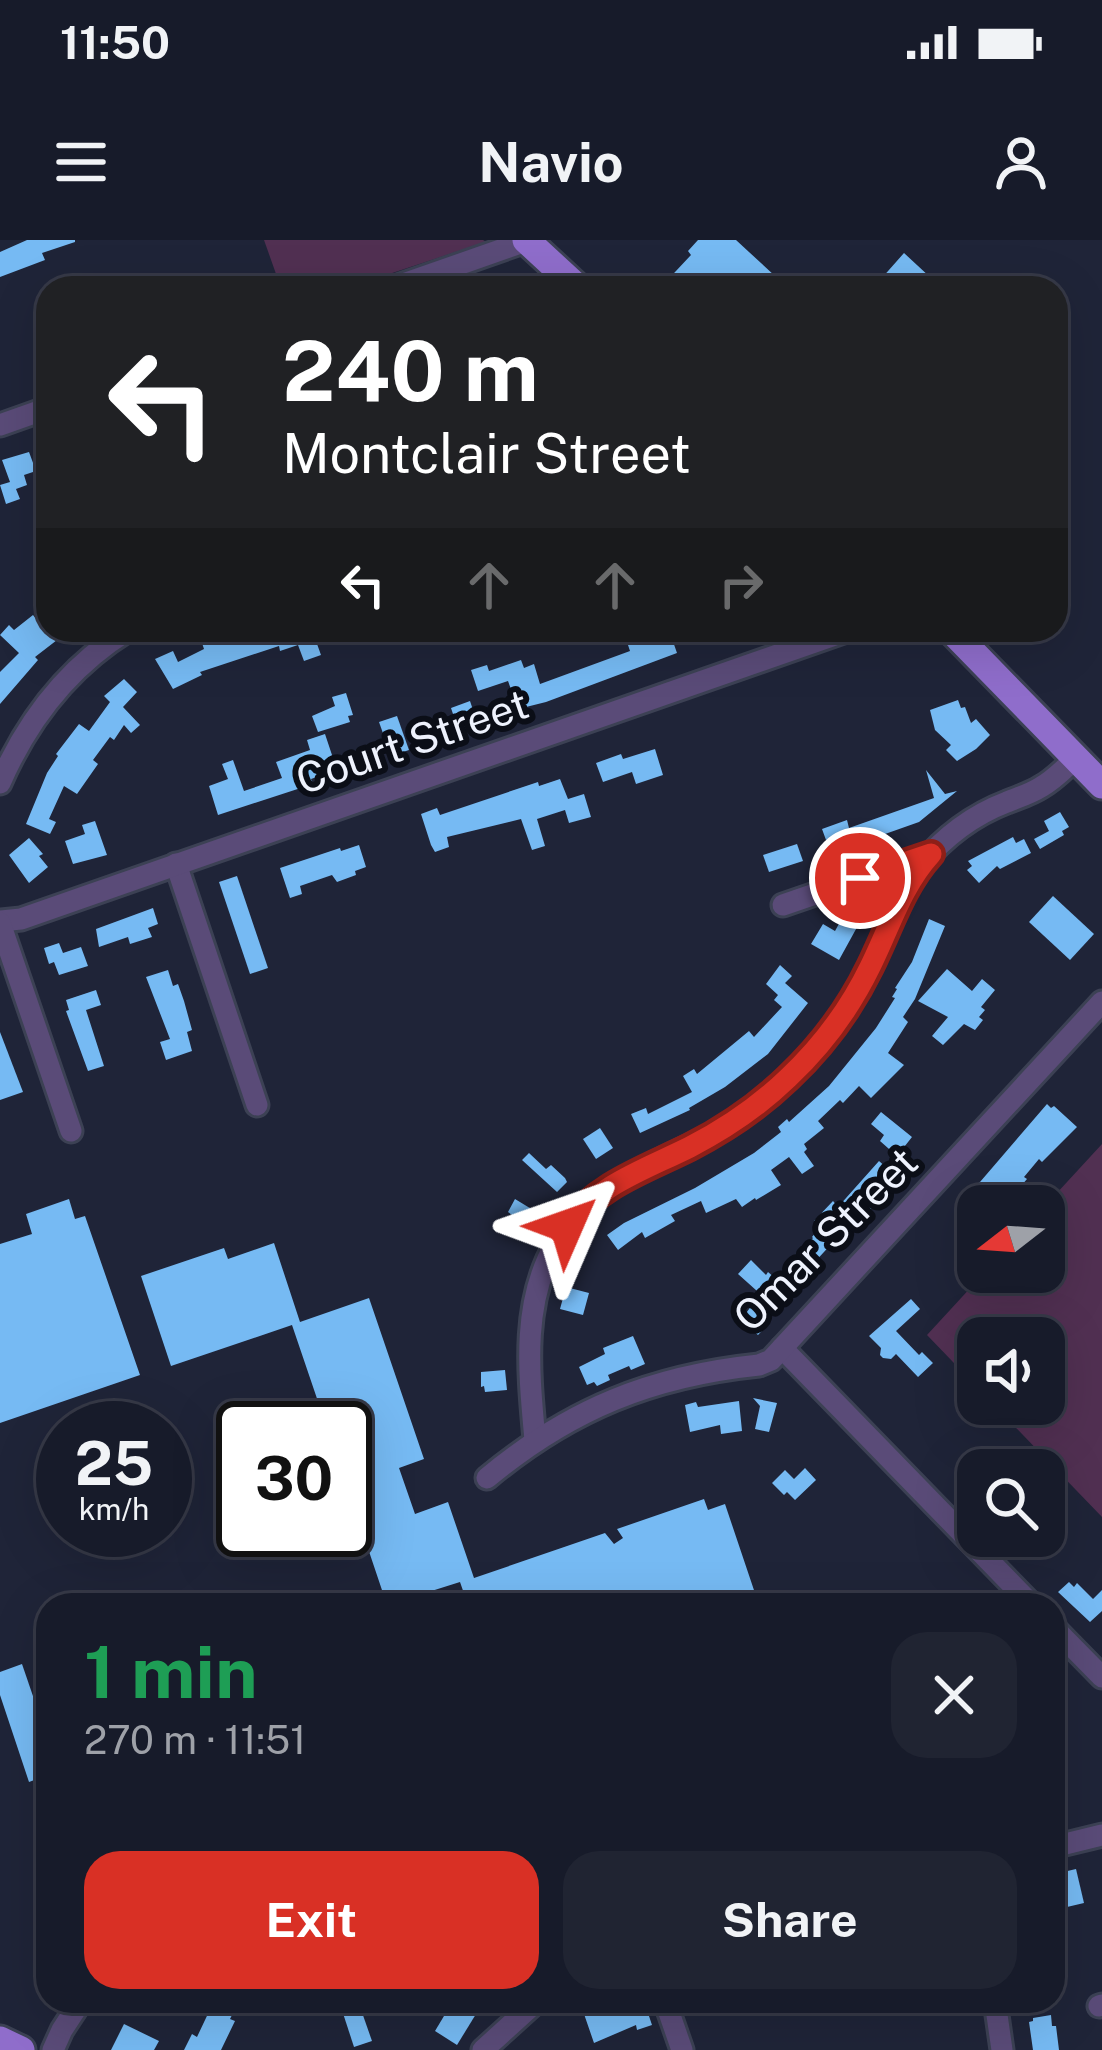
<!DOCTYPE html>
<meta charset="utf-8">
<style>
:root{--surface:#171b2a;--page:#202432;--text:#f1f3f6;--muted:#9ea1a8;--line:#363947;--accent:#d93025}
body{margin:0;font-family:"Public Sans",sans-serif;background:var(--page);color:var(--text);height:100vh;display:flex;flex-direction:column;font-size:45px;white-space:nowrap}
*{box-sizing:border-box;margin:0}
p{font-size:39px;color:var(--muted)}
.icon{flex:none;width:66px;height:66px;fill:none;stroke:currentColor;stroke-width:2;stroke-linecap:round;stroke-linejoin:round}
.map{position:relative;flex:1;overflow:hidden}
.drawer{position:absolute;left:36px;top:1353px;width:1029px;height:420px;display:flex;flex-direction:column;background:var(--surface);border-radius:36px;box-shadow:0 12px 48px #0002,0 0 0 3px var(--line)}
.drawer>*{flex:none}
.hud{position:absolute;left:36px;top:36px;width:1032px;height:366px;border-radius:36px;box-shadow:0 12px 48px #0002,0 0 0 3px var(--line);background:#202124;color:#fff;overflow:hidden}
.needle{width:78px;rotate:253deg}
.controls{position:absolute;left:957px;top:945px;display:grid;gap:24px}
.controls a{display:grid;place-items:center;width:108px;height:108px;border-radius:24px;background:var(--surface);box-shadow:0 12px 48px #0002,0 0 0 3px var(--line);font-size:60px}
.speed{position:absolute;left:36px;top:1161px;display:flex;gap:24px;font-size:60px;font-weight:700;text-align:center}
.speed>*{display:grid;place-content:center;width:156px;height:156px;border-radius:50%;background:var(--surface);box-shadow:0 12px 48px #0002,0 0 0 3px var(--line);line-height:1}
.speed small{font-size:30px;font-weight:400}
.speed .limit{border:6px solid #111;border-radius:18px;background:#fff;color:#111}
.pin{position:absolute;display:grid;place-items:center;width:102px;height:102px;color:#fff;margin:-51px;border:6px solid #fff;border-radius:50%;box-shadow:0 3px 12px #0007}
.me{position:absolute;width:132px;margin:-66px;rotate:47deg;stroke-linejoin:round;filter:drop-shadow(0 0 9px #0008)}
.turn{display:flex;align-items:center;gap:42px;height:252px;padding:0 48px;font-size:54px}
.turn .icon{width:156px;height:156px;stroke-width:2.5}
.turn b{display:block;font-size:84px;line-height:102px}
.lanes{display:flex;align-items:center;height:114px;padding:0 48px;background:#0003;justify-content:center;gap:60px;direction:ltr}
.lanes .off{opacity:.35}
.round{display:grid;place-items:center;flex:none;width:126px;height:126px;border-radius:36px;background:var(--page)}
.overview{display:flex;align-items:center;justify-content:space-between;height:204px;padding:0 48px}
h1{font-size:72px;font-weight:700;line-height:90px;color:#1e9e55}
.cta{display:flex;gap:24px;margin-top:auto;padding:24px 48px}
.cta a{flex:1;height:138px;border-radius:36px;background:var(--accent);color:#fff;font-size:48px;font-weight:700;line-height:138px;text-align:center}
.cta a+a{background:var(--page);color:var(--text)}
.status{display:flex;justify-content:space-between;align-items:center;height:84px;padding:0 60px;background:var(--surface);direction:ltr}
.status svg{height:33px;fill:currentColor}
header{display:flex;justify-content:space-between;align-items:center;height:156px;padding:0 48px;background:var(--surface);font-size:54px;font-weight:700}
.map>svg:first-child{display:block}
.green{fill:#513052}
.building{fill:#76baf3}
.lines{fill:none;stroke-linecap:round;stroke-linejoin:round}
.minor-casing{stroke:#3c4154;stroke-width:27}
.major-casing{stroke:#3c4154;stroke-width:33}
.minor{stroke:#5a4b78;stroke-width:21}
.major{stroke:#8f6dcb;stroke-width:27}
.route-casing{stroke:#8d1f18;stroke-width:30}
.route{stroke:#d93025;stroke-width:21}
.labels{text-anchor:middle;dominant-baseline:central;stroke-width:12;stroke-linejoin:round;paint-order:stroke}
.street-label{font-size:42px;fill:#eef2fd;stroke:#0b0e17}
</style>
<div class="status"><b>11:50</b><svg viewBox="0 0 49 12"><path d="M0 12V9h3v3zM5 12V6h3v6zM10 12V3h3v9zM15 12V0h3v12zM26 1h20v11H26zM47 4h2v5h-2z"/></svg></div>
<header><svg class="icon" aria-label="menu" viewBox="0 0 24 24"><path d="M4 6h16M4 12h16M4 18h16"/></svg>Navio<svg class="icon" aria-label="person" viewBox="0 0 24 24"><circle cx="12" cy="8" r="4"/><path d="M4 21q1-7 8-7t8 7"/></svg></header>
<div class="map">
<svg width="1102" height="1810" viewBox="0 0 1102 1810">
<rect width="100%" height="100%" fill="#1f2438"/>
<g class="green">
<polygon points="264,0 483,0 486,2 347,48 281,48"/>
<polygon points="1102,904 1102,1277 993,1164 1044,1164 1044,1098 978,1098 978,1148 927,1095 985,1032 1044,1032 1044,967"/>
</g>
<g class="building">
<polygon points="27,0 75,0 75,2 42,13 45,20 0,37 0,12"/>
<polygon points="698,0 736,0 775,36 764,48 660,48 691,15 688,11"/>
<polygon points="904,13 931,38 943,48 873,48"/>
<polygon points="29,212 36,231 24,235 27,245 16,249 20,259 6,264 0,245 10,242 2,220"/>
<polygon points="33,375 45,390 70,390 35,417 38,420 0,464 0,432 19,413 0,395 9,385 14,390"/>
<polygon points="251,390 312,390 321,415 304,421 298,405 280,411 279,406 200,432 202,435 173,449 155,419 173,411 178,422 204,409 202,403 214,399 221,403 252,393"/>
<polygon points="623,390 669,390 677,413 546,462 518,469 508,441 478,451 471,430 487,425 489,431 521,420 524,428 534,424 540,444 630,411"/>
<polygon points="124,439 137,452 123,467 140,485 131,493 124,485 114,500 110,497 93,520 98,524 77,554 64,546 49,579 56,582 50,594 26,584 47,533 58,516 56,514 79,484 89,491 110,462 104,456"/>
<polygon points="346,453 353,475 348,476 350,482 318,492 312,476 335,466 332,457"/>
<polygon points="958,460 961,468 965,467 971,483 976,479 990,495 976,509 957,521 946,510 951,505 935,490 930,470"/>
<polygon points="470,461 478,485 459,492 451,468"/>
<polygon points="397,476 409,510 391,516 379,482"/>
<polygon points="325,494 337,530 311,539 313,544 218,575 209,546 228,539 222,524 233,520 244,551 282,538 276,522 310,510 307,500"/>
<polygon points="655,509 663,535 636,544 632,532 603,542 596,523 621,514 623,519"/>
<polygon points="926,530 945,554 957,551 919,582 837,611 832,598 826,600 822,589 847,580 849,588 934,558"/>
<polygon points="560,539 568,559 584,554 591,577 569,583 565,570 537,579 545,606 532,610 521,579 447,597 449,607 435,612 431,605 421,574 437,568 440,575 538,542 539,546"/>
<polygon points="1060,572 1069,587 1062,591 1064,595 1040,609 1034,599 1049,591 1044,581"/>
<polygon points="95,581 107,615 73,624 65,601 85,594 82,585"/>
<polygon points="1013,597 1016,603 1024,599 1031,613 1000,629 997,626 979,643 967,630 972,626 968,621"/>
<polygon points="29,598 43,614 39,616 48,627 29,643 9,615"/>
<polygon points="797,604 803,621 769,632 763,615"/>
<polygon points="359,605 366,627 355,631 356,635 337,642 332,635 300,646 302,654 290,658 280,628 340,608 341,611"/>
<polygon points="237,636 268,728 250,734 219,642"/>
<polygon points="1053,656 1094,694 1070,720 1029,682"/>
<polygon points="153,668 158,684 148,688 152,697 130,704 128,697 99,707 96,689"/>
<polygon points="846,671 861,680 839,720 811,704 823,684 835,691"/>
<polygon points="929,679 945,686 915,759 903,777 908,782 888,813 904,825 871,858 859,846 843,863 840,860 818,881 824,888 804,904 807,909 804,912 814,926 802,934 789,917 771,930 781,945 756,960 755,958 742,967 736,959 706,973 701,961 671,975 675,981 645,998 642,992 618,1010 607,995 624,983 695,948 754,913 781,892 778,887 787,879 789,882 829,846 876,788 895,758 892,757 897,749 895,748 912,722"/>
<polygon points="59,703 63,713 81,707 88,726 59,735 54,722 49,724 44,708"/>
<polygon points="780,725 792,736 785,743 808,763 768,814 725,847 689,868 690,870 640,893 631,874 646,868 648,874 692,852 683,836 694,829 697,834 749,791 754,797 782,767 774,760 778,755 766,744"/>
<polygon points="947,729 972,751 982,739 995,750 981,767 985,770 979,777 983,780 975,790 964,784 943,805 932,796 948,777 918,761"/>
<polygon points="168,730 173,746 178,744 184,761 192,790 187,792 192,811 166,820 160,802 170,799 146,737"/>
<polygon points="96,750 101,765 86,770 104,826 88,831 66,771 69,770 66,760"/>
<polygon points="0,792 23,852 0,860"/>
<polygon points="1047,864 1051,868 1054,866 1077,887 1042,922 1039,919 1024,937 1027,939 1014,954 1027,966 983,966 970,955 973,952 970,949 980,942"/>
<polygon points="881,872 912,897 897,916 880,901 884,895 871,884"/>
<polygon points="600,888 613,908 596,919 583,899"/>
<polygon points="529,913 546,929 551,925 565,938 567,942 557,952 522,920"/>
<polygon points="879,921 899,939 890,949 885,944 868,962 873,967 864,976 860,972 843,991 846,994 837,1003 835,1000 812,1025 817,1030 783,1067 775,1060 760,1076 768,1084 758,1095 741,1080 752,1065 748,1061 757,1051 738,1034 751,1020 766,1035 768,1032 776,1039 813,998 812,997 820,987 814,981 833,961 838,967"/>
<polygon points="69,959 75,979 85,976 140,1135 0,1183 0,1004 32,994 26,974"/>
<polygon points="515,959 538,973 531,985 528,983 526,986 508,972"/>
<polygon points="274,1003 300,1082 369,1058 424,1219 399,1228 415,1274 448,1262 474,1338 605,1293 614,1304 623,1298 617,1289 704,1259 708,1270 725,1264 759,1365 468,1365 460,1342 387,1365 345,1240 345,1188 327,1188 292,1085 171,1126 141,1036 224,1008 228,1019"/>
<polygon points="566,1047 589,1053 583,1075 560,1069"/>
<polygon points="911,1059 920,1069 896,1091 919,1115 922,1112 933,1123 918,1137 896,1114 891,1119 883,1118 880,1115 881,1108 869,1096"/>
<polygon points="633,1096 645,1124 631,1130 629,1126 608,1135 610,1140 597,1146 594,1142 587,1145 579,1127 605,1114 603,1108"/>
<polygon points="505,1130 507,1150 485,1152 484,1146 481,1147 481,1132"/>
<polygon points="753,1158 777,1163 769,1192 755,1189 760,1166"/>
<polygon points="739,1161 742,1191 721,1194 720,1185 690,1192 685,1165 696,1162 698,1167"/>
<polygon points="805,1228 816,1240 795,1260 787,1252 784,1255 772,1243 785,1230 794,1239"/>
<polygon points="1069,1342 1074,1347 1077,1343 1093,1359 1102,1350 1102,1371 1090,1382 1058,1352"/>
<polygon points="22,1424 48,1500 48,1535 29,1542 0,1455 0,1432"/>
<polygon points="1076,1629 1084,1663 1067,1667 1059,1633"/>
<polygon points="214,1761 224,1761 236,1767 230,1779 235,1781 221,1810 184,1810 192,1794 197,1797"/>
<polygon points="339,1761 358,1761 372,1801 354,1807"/>
<polygon points="453,1761 484,1761 457,1805 435,1791"/>
<polygon points="625,1761 644,1761 652,1785 637,1790 636,1785 594,1803 584,1774"/>
<polygon points="1051,1775 1052,1786 1056,1786 1059,1810 1033,1810 1029,1782 1033,1781 1033,1778"/>
<polygon points="124,1784 159,1801 154,1810 111,1810"/>
</g>
<g class="lines">
<g class="minor-casing">
<g id="minor">
<polyline points="392,48 526,1"/>
<polyline points="0,185 48,168"/>
<path d="M0,543C28,479 68,427 128,390"/>
<polyline points="176,624 257,865"/>
<polyline points="783,665 931,614"/>
<polyline points="0,681 21,679 849,390"/>
<polyline points="0,683 71,891"/>
<polyline points="782,1108 1032,1365"/>
<path d="M535,1200C529,1133 521,1063 556,1003C596,933 679,920 742,876C796,838 843,785 872,725C887,692 896,655 920,626C943,598 973,575 1007,562C1019,557 1030,554 1041,547C1054,540 1065,528 1076,518"/>
<path d="M487,1238C570,1169 652,1136 759,1125L771,1120L1102,762"/>
<polyline points="1053,1387 1102,1437"/>
<polyline points="1053,1607 1102,1595"/>
<polyline points="665,1761 682,1810"/>
<polyline points="995,1761 1002,1810"/>
<polyline points="1099,1766 1102,1765"/>
<polyline points="53,1810 62,1790 81,1761"/>
<polyline points="483,1810 537,1761"/>
</g>
</g>
<g class="major-casing">
<g id="major">
<polyline points="526,0 578,48"/>
<polyline points="951,390 1102,545"/>
<polyline points="0,1800 21,1810"/>
</g>
</g>
<use href="#minor" class="minor"/>
<use href="#major" class="major"/>
</g>
<g class="lines">
<g class="route-casing">
<path id="route" d="M567,986C599,944 644,930 690,907C725,889 759,866 788,838C821,807 850,768 870,727C890,687 901,647 931,614L860,638"/>
</g>
<use href="#route" class="route"/>
</g>
<g class="labels">
<g class="street-label">
<text transform="translate(412 501) rotate(-19)">Court Street</text>
<text transform="translate(825 999) rotate(-45)">Omar Street</text>
</g>
</g>
</svg>
<div class="controls">
<a><svg class="needle" viewBox="-14 -14 28 28"><path d="M0-13l5 13h-10z" fill="#e53935"/><path d="M0 13l5-13h-10z" fill="#9ea1a8"/></svg></a>
<a><svg class="icon" aria-label="sound" viewBox="0 0 24 24"><path d="M4 9h4l5-4v14l-5-4H4zM17 9q2 3 0 6"/></svg></a>
<a><svg class="icon" aria-label="search" viewBox="0 0 24 24"><circle cx="10" cy="10" r="6"/><path d="M15 15l6 6"/></svg></a>
</div>
<div class="speed"><div>25<small>km/h</small></div><div class="limit">30</div></div>
<div class="pin" style="left:860px;top:638px;background:#d93025"><svg class="icon" aria-label="arrive" viewBox="0 0 24 24"><path d="M6 21V4h12l-3 4 3 4H6"/></svg></div>
<svg class="me" style="left:567px;top:986px" viewBox="-20 -20 40 40"><path d="M0-17L14 15 0 8-14 15z" fill="#d93025" stroke="#fff" stroke-width="4"/></svg>
<div class="hud">
<div class="turn"><svg class="icon" aria-label="left" viewBox="0 0 24 24"><path d="M17 20v-9H6M10 6l-5 5 5 5"/></svg><div><b>240 m</b>Montclair Street</div></div>
<div class="lanes"><svg class="icon" aria-label="left" viewBox="0 0 24 24"><path d="M17 20v-9H6M10 6l-5 5 5 5"/></svg><svg class="icon off" aria-label="ahead" viewBox="0 0 24 24"><path d="M12 20V5M6 11l6-6 6 6"/></svg><svg class="icon off" aria-label="ahead" viewBox="0 0 24 24"><path d="M12 20V5M6 11l6-6 6 6"/></svg><svg class="icon off" aria-label="right" viewBox="0 0 24 24"><path d="M7 20v-9h11M14 6l5 5-5 5"/></svg></div>
</div>
<section class="drawer">
<div class="overview"><div><h1>1 min</h1><p>270 m · 11:51</p></div><a class="round"><svg class="icon" aria-label="close" viewBox="0 0 24 24"><path d="M6 6l12 12M18 6L6 18"/></svg></a></div>
<div class="cta"><a>Exit</a><a>Share</a></div>
</section>
</div>
